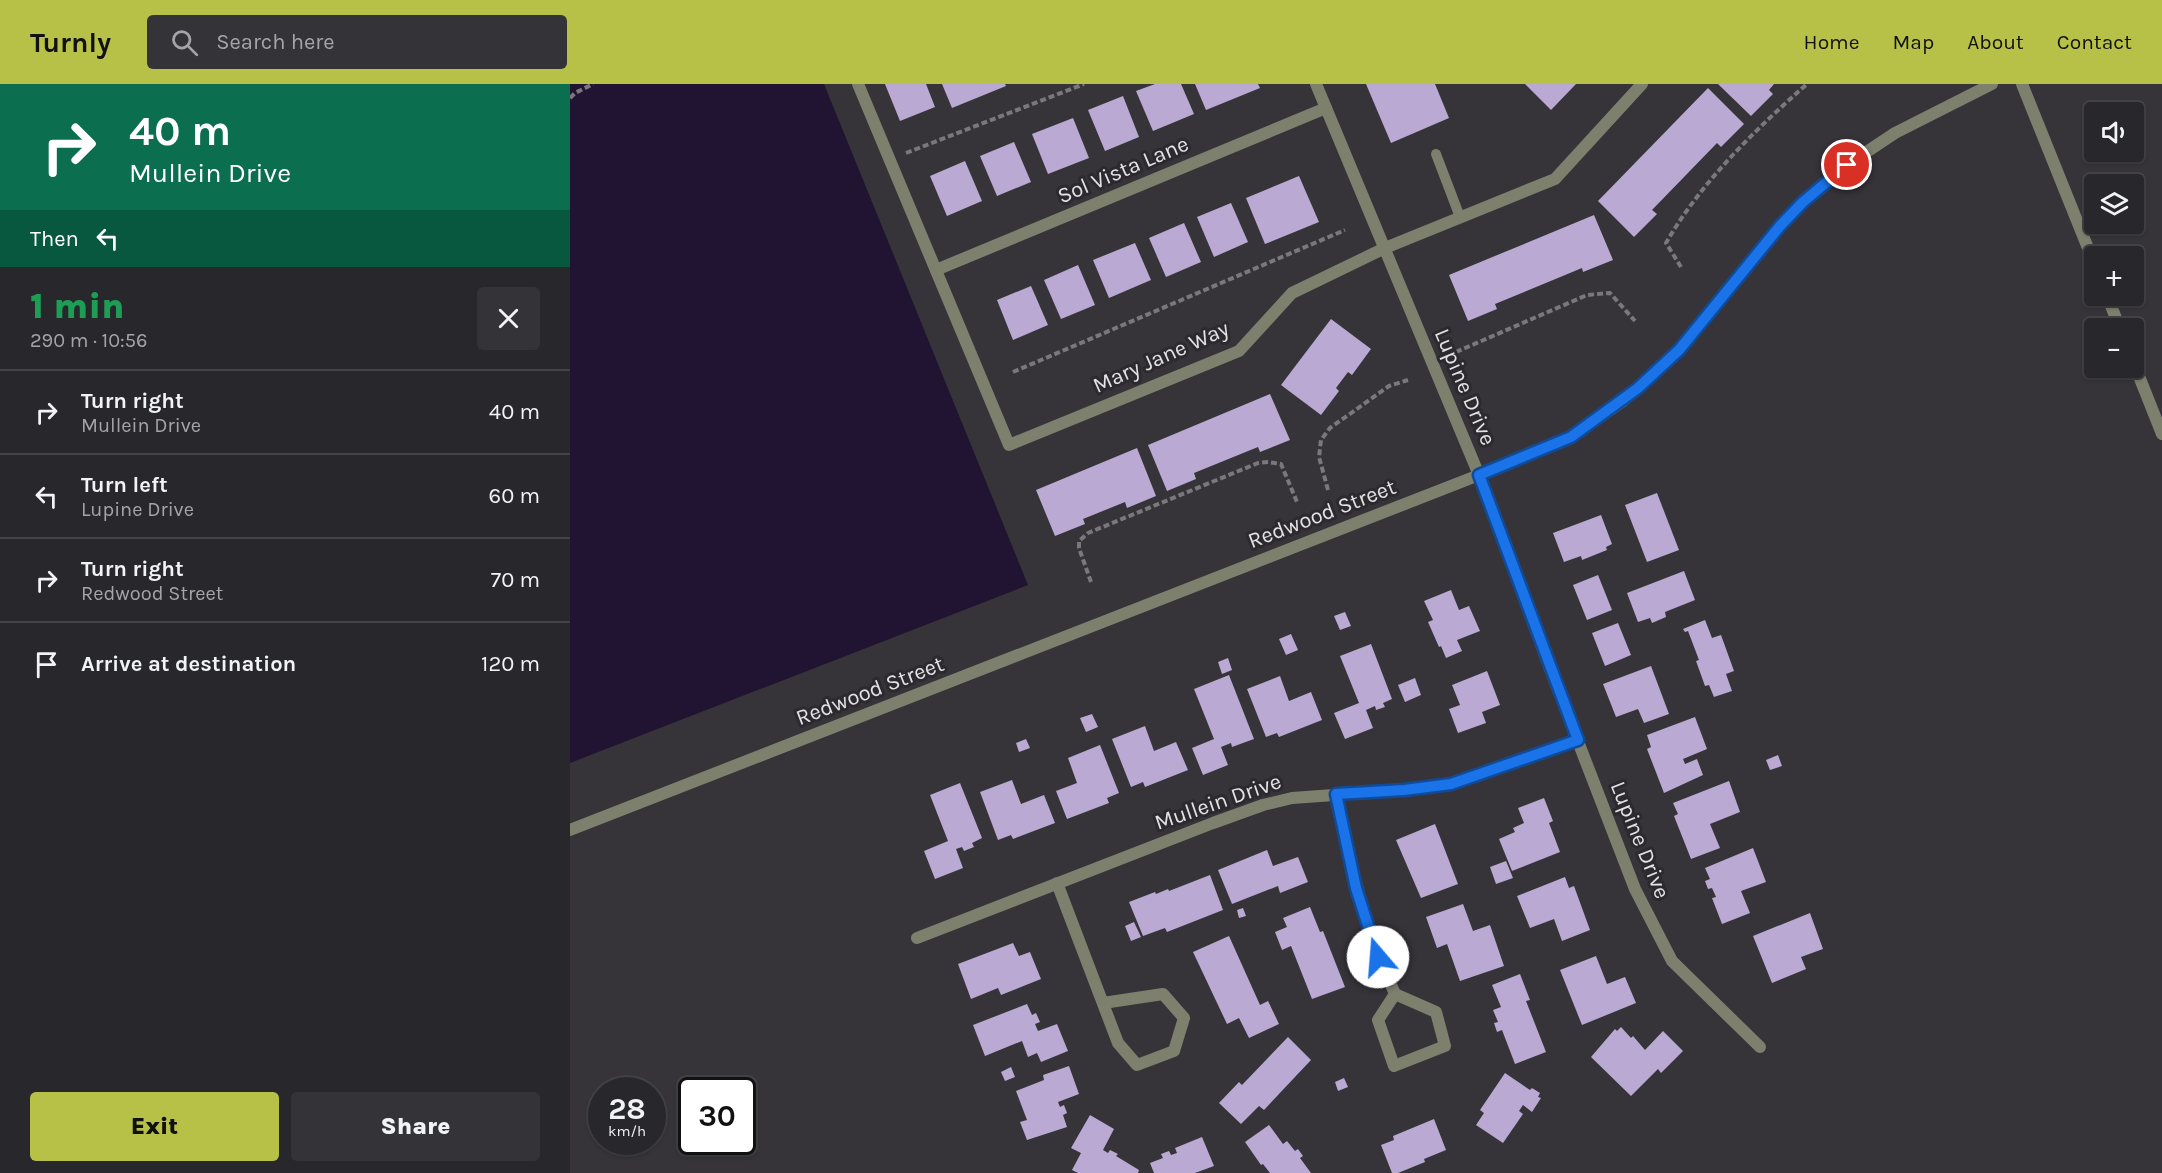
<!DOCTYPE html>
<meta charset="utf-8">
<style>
:root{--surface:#28272b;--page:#343337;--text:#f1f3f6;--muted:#a5a5a9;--line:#444447;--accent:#b7c147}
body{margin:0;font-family:Karla,sans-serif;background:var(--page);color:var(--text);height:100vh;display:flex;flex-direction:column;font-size:22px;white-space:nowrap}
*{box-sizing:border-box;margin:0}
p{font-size:20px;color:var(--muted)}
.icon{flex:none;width:33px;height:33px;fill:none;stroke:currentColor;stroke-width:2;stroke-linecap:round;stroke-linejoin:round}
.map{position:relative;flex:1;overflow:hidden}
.side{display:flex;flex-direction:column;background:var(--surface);width:570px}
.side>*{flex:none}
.hud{background:#0b6e4f;color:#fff;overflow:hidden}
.tools{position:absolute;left:1514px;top:18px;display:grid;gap:12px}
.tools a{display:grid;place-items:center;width:60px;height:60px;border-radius:6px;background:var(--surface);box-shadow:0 2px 4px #0004,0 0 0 2px var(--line);font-size:30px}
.speed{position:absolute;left:18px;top:993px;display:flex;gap:12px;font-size:30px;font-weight:700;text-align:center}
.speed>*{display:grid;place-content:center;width:78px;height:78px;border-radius:50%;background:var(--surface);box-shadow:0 2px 4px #0004,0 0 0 2px var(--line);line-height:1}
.speed small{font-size:15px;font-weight:400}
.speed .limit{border:3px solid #111;border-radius:9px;background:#fff;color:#111}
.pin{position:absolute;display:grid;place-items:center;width:51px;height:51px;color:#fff;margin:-26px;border:3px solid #fff;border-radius:50%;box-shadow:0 2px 6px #0007}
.me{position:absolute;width:66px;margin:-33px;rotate:342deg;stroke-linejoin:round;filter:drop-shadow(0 0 4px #0008)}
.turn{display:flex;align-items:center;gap:21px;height:126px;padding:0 30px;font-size:27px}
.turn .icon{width:78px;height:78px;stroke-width:2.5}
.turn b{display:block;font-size:42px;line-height:51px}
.then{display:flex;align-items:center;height:57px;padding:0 30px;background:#0003;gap:12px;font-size:22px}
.round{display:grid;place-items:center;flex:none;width:63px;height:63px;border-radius:6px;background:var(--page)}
.headline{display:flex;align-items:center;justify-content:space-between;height:102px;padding:0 30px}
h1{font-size:36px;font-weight:800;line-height:45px;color:#1e9e55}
.action{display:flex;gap:12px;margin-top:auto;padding:12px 30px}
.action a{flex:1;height:69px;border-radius:6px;background:var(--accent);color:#111;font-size:24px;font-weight:800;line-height:69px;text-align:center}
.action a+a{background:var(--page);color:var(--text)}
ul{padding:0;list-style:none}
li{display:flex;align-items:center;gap:18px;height:84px;padding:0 30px;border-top:2px solid var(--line)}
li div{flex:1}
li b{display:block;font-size:22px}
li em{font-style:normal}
header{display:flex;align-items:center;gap:36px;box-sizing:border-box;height:84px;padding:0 30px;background:var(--accent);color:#111}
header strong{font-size:28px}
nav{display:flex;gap:33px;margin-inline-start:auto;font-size:21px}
.search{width:420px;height:54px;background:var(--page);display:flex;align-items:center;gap:15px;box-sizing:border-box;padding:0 21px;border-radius:6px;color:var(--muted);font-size:22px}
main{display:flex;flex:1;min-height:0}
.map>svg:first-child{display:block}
.water{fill:#211332}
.building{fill:#baaad3}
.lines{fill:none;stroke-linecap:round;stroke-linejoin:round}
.path{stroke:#7a787c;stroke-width:4;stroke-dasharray:6 3;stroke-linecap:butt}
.lane{stroke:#7e806e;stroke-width:10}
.street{stroke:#7e806e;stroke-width:12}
.route-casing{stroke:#114b97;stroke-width:15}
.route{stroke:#1a73e8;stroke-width:10}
.labels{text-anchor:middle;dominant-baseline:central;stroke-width:6;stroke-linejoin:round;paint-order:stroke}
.street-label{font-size:22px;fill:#e3e2e5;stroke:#2c2a2f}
</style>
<header>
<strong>Turnly</strong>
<div class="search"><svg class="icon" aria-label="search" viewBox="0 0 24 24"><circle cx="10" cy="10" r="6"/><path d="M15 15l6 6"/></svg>Search here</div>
<nav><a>Home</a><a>Map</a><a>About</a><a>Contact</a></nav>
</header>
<main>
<section class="side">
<div class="hud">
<div class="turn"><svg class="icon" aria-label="right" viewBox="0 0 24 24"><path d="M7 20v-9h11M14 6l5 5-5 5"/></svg><div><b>40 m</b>Mullein Drive</div></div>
<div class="then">Then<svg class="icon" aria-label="left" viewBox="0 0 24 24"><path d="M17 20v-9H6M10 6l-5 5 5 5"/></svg></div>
</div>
<div class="headline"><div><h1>1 min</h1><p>290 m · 10:56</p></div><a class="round"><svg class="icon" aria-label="close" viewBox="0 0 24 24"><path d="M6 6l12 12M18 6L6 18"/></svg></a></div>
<ul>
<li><svg class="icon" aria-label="right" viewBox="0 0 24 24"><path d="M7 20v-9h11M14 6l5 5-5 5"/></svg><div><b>Turn right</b><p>Mullein Drive</p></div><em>40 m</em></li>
<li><svg class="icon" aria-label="left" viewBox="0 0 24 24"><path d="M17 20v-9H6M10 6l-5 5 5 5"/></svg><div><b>Turn left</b><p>Lupine Drive</p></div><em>60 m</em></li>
<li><svg class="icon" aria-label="right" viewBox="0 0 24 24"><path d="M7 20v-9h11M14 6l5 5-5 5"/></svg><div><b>Turn right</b><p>Redwood Street</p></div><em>70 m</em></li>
<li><svg class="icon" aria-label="arrive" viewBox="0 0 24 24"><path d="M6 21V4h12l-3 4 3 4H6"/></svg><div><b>Arrive at destination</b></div><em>120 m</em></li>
</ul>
<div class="action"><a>Exit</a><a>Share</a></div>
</section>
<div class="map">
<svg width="1592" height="1089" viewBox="0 0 1592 1089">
<rect width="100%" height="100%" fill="#363439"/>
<polygon class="water" points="0,0 254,0 458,501 0,679"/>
<g class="building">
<polygon points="315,0 356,0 365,23 330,37"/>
<polygon points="372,0 435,0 436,2 382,24"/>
<polygon points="585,0 611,0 624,30 583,47 566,7"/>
<polygon points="625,0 688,0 690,4 636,26"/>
<polygon points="796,0 865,0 879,34 821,59"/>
<polygon points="955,0 1006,0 981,26"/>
<polygon points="1148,0 1204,0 1199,6 1203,10 1181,32"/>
<polygon points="1138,4 1174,40 1151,63 1147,59 1082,126 1087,130 1064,153 1028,117"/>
<polygon points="553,12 569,53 535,67 518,26"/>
<polygon points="503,34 519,74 478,90 462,50"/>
<polygon points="444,58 461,98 427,112 410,72"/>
<polygon points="395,77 412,117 377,132 360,92"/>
<polygon points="729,92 749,138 695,160 676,114"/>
<polygon points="661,119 678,158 644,173 627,133"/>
<polygon points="1024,131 1043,176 1013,188 1012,184 925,220 927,225 898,237 879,191"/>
<polygon points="614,139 631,178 596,193 579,154"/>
<polygon points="565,159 581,196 539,214 523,176"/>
<polygon points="508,181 525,221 491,235 474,196"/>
<polygon points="461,202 478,241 443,256 427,216"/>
<polygon points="761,235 801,265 782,291 778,288 766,304 769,307 751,331 711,301"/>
<polygon points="700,310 720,356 690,368 688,363 624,389 626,395 597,407 578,361"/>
<polygon points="567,364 586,412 557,424 555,418 513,435 515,440 485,452 466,406"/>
<polygon points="1087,409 1109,466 1077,478 1055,421"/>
<polygon points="1031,431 1042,460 1036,463 1037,466 1012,476 1011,472 994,478 983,449"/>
<polygon points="1114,487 1125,516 1095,528 1096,533 1082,539 1080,534 1068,538 1057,509"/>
<polygon points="1028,491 1042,526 1017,536 1003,501"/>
<polygon points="881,506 889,526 899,522 910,547 887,556 892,567 876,574 871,562 869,563 858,538 863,536 854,517"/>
<polygon points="775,528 781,542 770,546 764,532"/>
<polygon points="1135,536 1142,554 1151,551 1164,587 1156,590 1162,607 1144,613 1139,601 1135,602 1126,577 1129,576 1118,547 1115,548 1113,545"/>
<polygon points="1048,539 1061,571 1035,582 1022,549"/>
<polygon points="721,550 728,566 716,571 709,555"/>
<polygon points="801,560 822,615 813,619 815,623 806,626 805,622 796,626 803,644 775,655 764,629 789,619 770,572"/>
<polygon points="658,574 662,586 652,590 648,578"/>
<polygon points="1081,582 1099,630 1074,639 1068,625 1046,633 1033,600"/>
<polygon points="917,587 930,621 912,628 916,639 888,649 879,625 890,621 882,601"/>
<polygon points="659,591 684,655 662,663 661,659 651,663 658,681 633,691 622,664 644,655 624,605"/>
<polygon points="710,592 719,617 741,608 752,636 709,653 707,649 696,653 677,605"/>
<polygon points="845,594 851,611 835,618 828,601"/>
<polygon points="522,630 528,643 516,648 510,634"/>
<polygon points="1125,633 1137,665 1113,675 1115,680 1127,675 1133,691 1094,709 1077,665 1081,663 1077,651"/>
<polygon points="575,642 584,667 606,658 618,686 575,703 573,698 561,703 542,655"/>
<polygon points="456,655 460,664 449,668 446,659"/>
<polygon points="530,661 549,709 537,714 539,719 497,735 486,707 507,699 498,674"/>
<polygon points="1208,671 1212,682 1200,686 1196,676"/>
<polygon points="442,696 451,720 474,711 485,739 443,755 441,751 428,756 410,708"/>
<polygon points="1159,697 1170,728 1140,740 1150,764 1121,775 1104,732 1108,730 1103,719"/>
<polygon points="390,699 412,754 402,759 404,763 394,767 392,763 386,765 393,784 365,795 354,767 378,757 360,711"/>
<polygon points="974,714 983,737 979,739 990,768 942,787 929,755 945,748 943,744 954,739 948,724"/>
<polygon points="865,740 888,800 851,814 826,756"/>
<polygon points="1183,764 1196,798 1171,807 1180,829 1152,840 1142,814 1146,813 1142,804 1138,805 1135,797 1140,795 1135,784"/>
<polygon points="697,766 703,782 728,773 738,798 710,809 708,802 662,820 648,786"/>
<polygon points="936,777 943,794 926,800 920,783"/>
<polygon points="640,791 653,826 597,848 595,844 573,852 559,818 585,808 586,810 598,805 599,807"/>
<polygon points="995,793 999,804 1004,802 1020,846 992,857 984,835 960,844 947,812"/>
<polygon points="893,820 903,847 920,841 934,882 890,897 877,860 867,864 856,833"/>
<polygon points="740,823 750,848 753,847 775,903 742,915 721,862 712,866 705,848 717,843 713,834"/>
<polygon points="673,824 676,832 669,834 667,826"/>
<polygon points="1240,829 1253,865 1231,873 1236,885 1202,899 1183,852"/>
<polygon points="564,838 571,853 561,857 555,842"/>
<polygon points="659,852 690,921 698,917 709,940 679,954 669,934 657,940 623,868"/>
<polygon points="443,859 449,872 460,868 471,895 431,911 428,904 401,915 388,880"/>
<polygon points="1026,872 1037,900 1055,893 1066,919 1012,941 990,886"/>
<polygon points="950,890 960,916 956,917 976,968 945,980 932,946 927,948 924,939 928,938 923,926 931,923 922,901"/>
<polygon points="457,920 462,931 466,929 470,938 465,940 468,947 487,940 498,967 471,978 467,969 458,973 452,957 415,972 403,941"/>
<polygon points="1051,943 1061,954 1063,952 1075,966 1093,947 1113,967 1091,989 1088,985 1061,1012 1021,973 1045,945 1047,947"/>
<polygon points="718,953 741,976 694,1026 689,1022 671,1040 649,1019 669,998 672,1001"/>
<polygon points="499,982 509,1010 488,1018 490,1023 494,1021 497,1029 493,1031 497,1043 457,1056 450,1038 457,1036 446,1007 474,996 473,991"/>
<polygon points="441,983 445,993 435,997 431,988"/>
<polygon points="935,989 960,1006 962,1004 970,1009 968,1013 971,1014 962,1028 953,1021 949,1027 953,1030 933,1059 906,1041 914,1029 910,1026"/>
<polygon points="774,994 778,1003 768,1007 765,998"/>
<polygon points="520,1031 544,1045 533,1066 538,1069 540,1066 548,1070 546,1072 569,1086 568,1089 508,1089 502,1086 511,1069 501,1064"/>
<polygon points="864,1035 876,1066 854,1075 855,1078 828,1089 822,1089 811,1061 824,1056 823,1052"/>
<polygon points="699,1041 713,1060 717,1057 725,1067 728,1065 733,1072 730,1074 741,1089 700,1089 693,1080 691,1081 675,1058"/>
<polygon points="632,1053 644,1082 625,1089 584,1089 580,1079 593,1074 591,1070 599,1067 601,1071 607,1069 605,1064"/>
</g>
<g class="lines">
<g class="path">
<polyline points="0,14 5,9 23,0"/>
<polyline points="336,69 514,0"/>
<path d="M1111,183L1096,159C1131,98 1185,46 1237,0"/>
<polyline points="886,268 1017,211 1040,209 1065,237"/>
<polyline points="443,288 775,146"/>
<polyline points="758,406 749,373 751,356 760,344 819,302 838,296"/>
<polyline points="521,498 509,464 509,457 518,449 688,379 698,378 711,380 727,418"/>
</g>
<polyline class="lane" points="866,70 890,133"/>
<g class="street">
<polyline points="288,0 439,361 669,267 722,209 815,164 985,95 1072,0"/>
<polyline points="746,0 909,391 980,585 1065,805 1102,877 1190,963"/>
<polyline points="1452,0 1524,179"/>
<polyline points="366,186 756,24"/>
<polyline points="1537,212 1550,244"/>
<polyline points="1563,277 1592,350"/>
<path d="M766,710C780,780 795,845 825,910L808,936L824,982L875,962L866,928L825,910"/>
<polyline points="0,746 909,391 1001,353 1053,317 1083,291 1109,266 1210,142 1233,118 1277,81 1325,49 1422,0"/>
<polyline points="487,799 548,959 567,981 604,967 614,934 593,910 533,919"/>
<polyline points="347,854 643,739 693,721 722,714 834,706 881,700 1007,656"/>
</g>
</g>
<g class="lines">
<g class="route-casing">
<polyline id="route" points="808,873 786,804 766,710 834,706 881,700 1008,656 909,391 1001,353 1068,304 1109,266 1210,142 1233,118 1277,81"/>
</g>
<use href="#route" class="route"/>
</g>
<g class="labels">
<g class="street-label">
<text transform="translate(553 86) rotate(-23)">Sol Vista Lane</text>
<text transform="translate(591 273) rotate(-24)">Mary Jane Way</text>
<text transform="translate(895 303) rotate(67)">Lupine Drive</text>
<text transform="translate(752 430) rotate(-21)">Redwood Street</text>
<text transform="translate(300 607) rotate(-21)">Redwood Street</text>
<text transform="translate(648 718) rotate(-19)">Mullein Drive</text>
<text transform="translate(1070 756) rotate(68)">Lupine Drive</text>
</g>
</g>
</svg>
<div class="tools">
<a><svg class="icon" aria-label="sound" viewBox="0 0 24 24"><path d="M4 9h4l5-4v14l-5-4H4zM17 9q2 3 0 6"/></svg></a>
<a><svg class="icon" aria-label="layers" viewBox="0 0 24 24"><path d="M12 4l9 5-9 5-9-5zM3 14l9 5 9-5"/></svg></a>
<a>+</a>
<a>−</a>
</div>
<div class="speed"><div>28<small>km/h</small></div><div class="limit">30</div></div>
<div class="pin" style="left:1277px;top:81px;background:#d93025"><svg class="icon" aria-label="arrive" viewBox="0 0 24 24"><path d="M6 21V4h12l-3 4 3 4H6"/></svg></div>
<svg class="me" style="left:808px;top:873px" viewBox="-20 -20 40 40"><circle r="19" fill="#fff"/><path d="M0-13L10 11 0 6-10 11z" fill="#1a73e8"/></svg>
</div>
</main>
